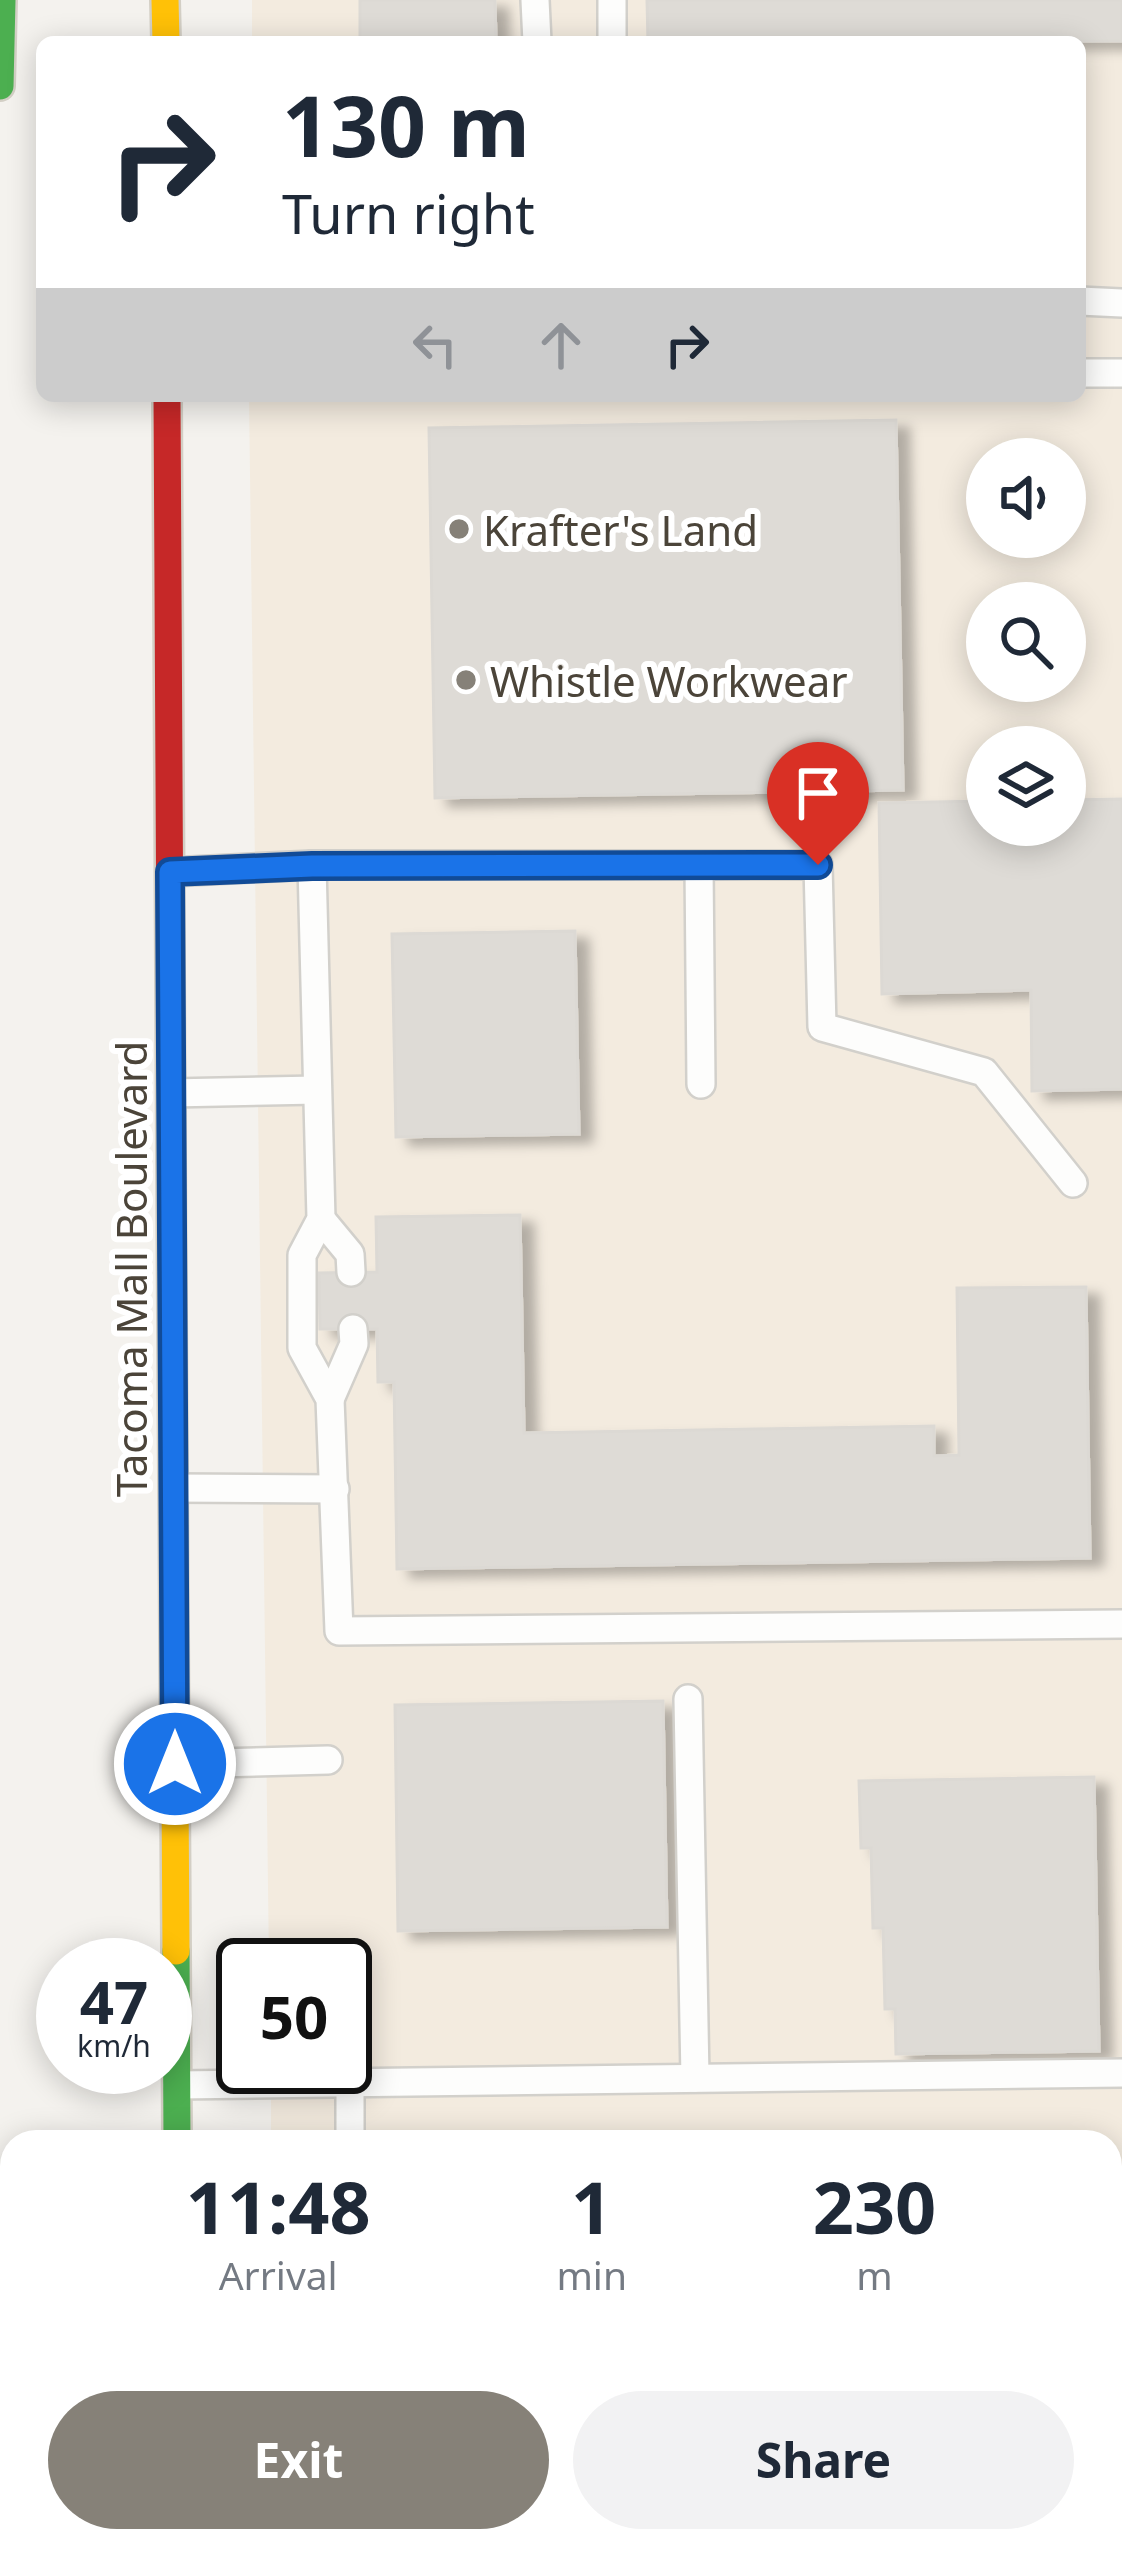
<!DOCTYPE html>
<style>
:root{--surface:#fff;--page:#f2f2f3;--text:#1f2937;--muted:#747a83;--accent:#868178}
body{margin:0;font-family:"Noto Sans",sans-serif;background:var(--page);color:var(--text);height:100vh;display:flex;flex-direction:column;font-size:45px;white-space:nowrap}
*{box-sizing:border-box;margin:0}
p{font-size:39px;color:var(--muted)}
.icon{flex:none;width:66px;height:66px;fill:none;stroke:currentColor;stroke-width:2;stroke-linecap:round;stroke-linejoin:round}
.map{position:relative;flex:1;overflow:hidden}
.panel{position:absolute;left:0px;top:2130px;width:1122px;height:423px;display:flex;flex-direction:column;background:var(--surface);border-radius:36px 36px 0 0;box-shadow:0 6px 30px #0003}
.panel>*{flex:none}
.top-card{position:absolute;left:36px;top:36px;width:1050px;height:366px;border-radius:18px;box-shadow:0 6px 30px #0003;background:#fff;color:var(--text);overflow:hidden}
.tools{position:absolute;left:966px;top:438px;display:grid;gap:24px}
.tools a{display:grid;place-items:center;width:120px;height:120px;border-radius:50%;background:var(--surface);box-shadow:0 6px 30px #0003;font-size:60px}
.speed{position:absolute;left:36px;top:1938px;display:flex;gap:24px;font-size:60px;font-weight:700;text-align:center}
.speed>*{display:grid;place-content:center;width:156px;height:156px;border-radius:50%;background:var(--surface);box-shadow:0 6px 30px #0003;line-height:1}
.speed small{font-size:30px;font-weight:400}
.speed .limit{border:6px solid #111;border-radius:18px;background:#fff;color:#111}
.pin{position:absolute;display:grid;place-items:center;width:102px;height:102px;color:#fff;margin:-123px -51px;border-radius:50% 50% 50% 0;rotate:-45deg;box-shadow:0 0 12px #0007}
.pin .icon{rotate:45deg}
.me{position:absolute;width:132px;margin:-66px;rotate:0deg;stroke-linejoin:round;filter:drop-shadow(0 0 9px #0008)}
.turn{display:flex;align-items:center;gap:42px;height:252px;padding:0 48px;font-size:54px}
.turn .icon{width:156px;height:156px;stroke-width:2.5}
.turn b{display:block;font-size:84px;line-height:102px}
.lanes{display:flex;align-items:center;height:114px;padding:0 48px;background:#0003;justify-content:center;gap:60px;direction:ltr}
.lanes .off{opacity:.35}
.eta{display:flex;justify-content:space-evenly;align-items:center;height:204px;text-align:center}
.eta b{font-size:72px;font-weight:700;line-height:84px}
.action{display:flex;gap:24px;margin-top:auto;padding:24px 48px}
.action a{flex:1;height:138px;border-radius:72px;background:var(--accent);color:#fff;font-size:48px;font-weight:700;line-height:138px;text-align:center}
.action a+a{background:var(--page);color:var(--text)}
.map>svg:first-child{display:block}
.commercial{fill:#f3ebdf;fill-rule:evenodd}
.building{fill:#dedbd6;stroke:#dcd9d4;stroke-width:3;filter:url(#shadow)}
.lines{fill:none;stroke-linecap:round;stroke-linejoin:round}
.lane-casing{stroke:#d2d0cb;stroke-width:32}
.fast-casing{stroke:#d3cfc5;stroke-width:32}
.slow-casing{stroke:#d3cfc5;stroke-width:32}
.jam-casing{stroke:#d3cfc5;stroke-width:32}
.lane{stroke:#fdfdfc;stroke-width:27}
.fast{stroke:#4caf50;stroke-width:27}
.slow{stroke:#ffc107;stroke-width:27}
.jam{stroke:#c62828;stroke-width:27}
.route-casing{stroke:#114b97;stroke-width:30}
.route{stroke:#1a73e8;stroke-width:21}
.poi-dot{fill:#868178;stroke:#fff;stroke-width:4.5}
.labels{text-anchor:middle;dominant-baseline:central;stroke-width:12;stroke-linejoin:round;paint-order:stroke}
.poi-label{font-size:42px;fill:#4b4439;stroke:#fff;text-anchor:start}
.street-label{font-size:42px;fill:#4b4439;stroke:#fff}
</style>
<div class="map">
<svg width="1122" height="2551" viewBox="0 0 1122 2551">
<defs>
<filter id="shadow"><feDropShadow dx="13" dy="8" stdDeviation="6" flood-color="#0004"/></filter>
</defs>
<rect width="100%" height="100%" fill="#f4f2ee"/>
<path class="commercial" d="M252,0H1122V2551H273V2541H1110V2142H271V2067H345V1965H269L249,396H1080V42H252ZM987,459H1065V537H987ZM987,603H1065V681H987ZM987,747H1065V825H987Z"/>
<g class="building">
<polygon points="360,0 495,0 496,42 360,42"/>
<polygon points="647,0 1122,0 1122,41 648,42"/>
<polygon points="896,420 903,790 435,798 429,428"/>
<polygon points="1122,799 1122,1089 1032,1091 1031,990 882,994 879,803 987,801 987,825 1065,825 1065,800"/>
<polygon points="575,931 579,1134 396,1137 392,934"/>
<polygon points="520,1215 524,1433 934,1426 934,1456 959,1455 957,1288 1086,1287 1090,1558 397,1569 394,1382 378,1382 377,1329 320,1329 319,1273 377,1272 376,1217"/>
<polygon points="663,1701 667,1927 398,1931 395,1705"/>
<polygon points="1094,1777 1099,2051 896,2054 895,2009 885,2009 883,1928 873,1928 871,1848 861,1848 859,1781"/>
<rect x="839" y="2541" width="265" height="10"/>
</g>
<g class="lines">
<g class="lane-casing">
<g id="lane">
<polyline points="535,0 537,42"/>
<polyline points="612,42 612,0"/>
<polyline points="1080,301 1122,303"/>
<polyline points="1080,373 1122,373"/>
<polyline points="312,865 321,1219 302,1255 302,1348 330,1399 339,1631 1122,1624"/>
<polyline points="699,865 701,1084"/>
<polyline points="170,872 312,865 818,865 822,1027 984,1072 1073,1183"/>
<polyline points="171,1093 317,1090"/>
<polyline points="321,1219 350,1254 351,1272"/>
<polyline points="330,1399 354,1344 353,1329"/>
<polyline points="174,1488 335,1489"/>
<polyline points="688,1699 695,2078"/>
<polyline points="175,1764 328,1760"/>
<polyline points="350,2082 350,2142"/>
<polyline points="177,2085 1122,2073"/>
<polyline points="769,2541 769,2551"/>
</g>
</g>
<g class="fast-casing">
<g id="fast">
<polyline points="0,86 2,0"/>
<polyline points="176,1951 177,2142"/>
<polyline points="179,2541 179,2551"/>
</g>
</g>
<g class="slow-casing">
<g id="slow">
<polyline points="165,0 166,42"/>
<polyline points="171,1159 176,1951"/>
</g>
</g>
<g class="jam-casing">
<polyline id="jam" points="167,396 171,1159"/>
</g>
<use href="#lane" class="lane"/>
<use href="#fast" class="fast"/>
<use href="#slow" class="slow"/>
<use href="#jam" class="jam"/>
</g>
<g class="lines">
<g class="route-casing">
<polyline id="route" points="175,1764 170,872 312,866 818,865"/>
</g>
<use href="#route" class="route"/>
</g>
<g class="poi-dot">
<circle cx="459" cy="529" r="12"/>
<circle cx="466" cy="680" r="12"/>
</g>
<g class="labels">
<g class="poi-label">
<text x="483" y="529">Krafter's Land</text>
<text x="490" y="680">Whistle Workwear</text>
</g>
<g class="street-label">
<text transform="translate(130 1269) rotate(-90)">Tacoma Mall Boulevard</text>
</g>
</g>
</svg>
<div class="tools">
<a><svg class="icon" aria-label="sound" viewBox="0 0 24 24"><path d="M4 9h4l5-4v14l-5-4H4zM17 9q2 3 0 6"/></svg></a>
<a><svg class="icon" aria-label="search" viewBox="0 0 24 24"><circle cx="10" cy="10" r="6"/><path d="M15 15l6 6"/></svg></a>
<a><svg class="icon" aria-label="layers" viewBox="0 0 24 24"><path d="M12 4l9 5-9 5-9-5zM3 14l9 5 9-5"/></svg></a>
</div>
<div class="speed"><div>47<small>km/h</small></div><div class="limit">50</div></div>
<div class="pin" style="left:818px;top:865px;background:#d93025"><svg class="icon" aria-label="arrive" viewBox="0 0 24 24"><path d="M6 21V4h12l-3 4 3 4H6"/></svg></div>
<svg class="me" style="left:175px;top:1764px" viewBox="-20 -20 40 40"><circle r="17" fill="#1a73e8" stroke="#fff" stroke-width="3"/><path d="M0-11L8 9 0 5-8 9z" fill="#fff"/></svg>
<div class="top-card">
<div class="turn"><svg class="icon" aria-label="right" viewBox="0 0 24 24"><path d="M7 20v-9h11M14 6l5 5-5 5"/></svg><div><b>130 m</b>Turn right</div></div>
<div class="lanes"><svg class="icon off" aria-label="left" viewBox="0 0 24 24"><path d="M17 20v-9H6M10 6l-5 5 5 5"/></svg><svg class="icon off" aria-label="ahead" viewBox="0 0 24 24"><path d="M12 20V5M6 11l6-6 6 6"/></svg><svg class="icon" aria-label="right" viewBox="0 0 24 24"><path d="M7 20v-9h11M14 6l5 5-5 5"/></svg></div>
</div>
<section class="panel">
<div class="eta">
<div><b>11:48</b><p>Arrival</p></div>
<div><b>1</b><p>min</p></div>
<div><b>230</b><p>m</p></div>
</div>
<div class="action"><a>Exit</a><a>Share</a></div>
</section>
</div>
